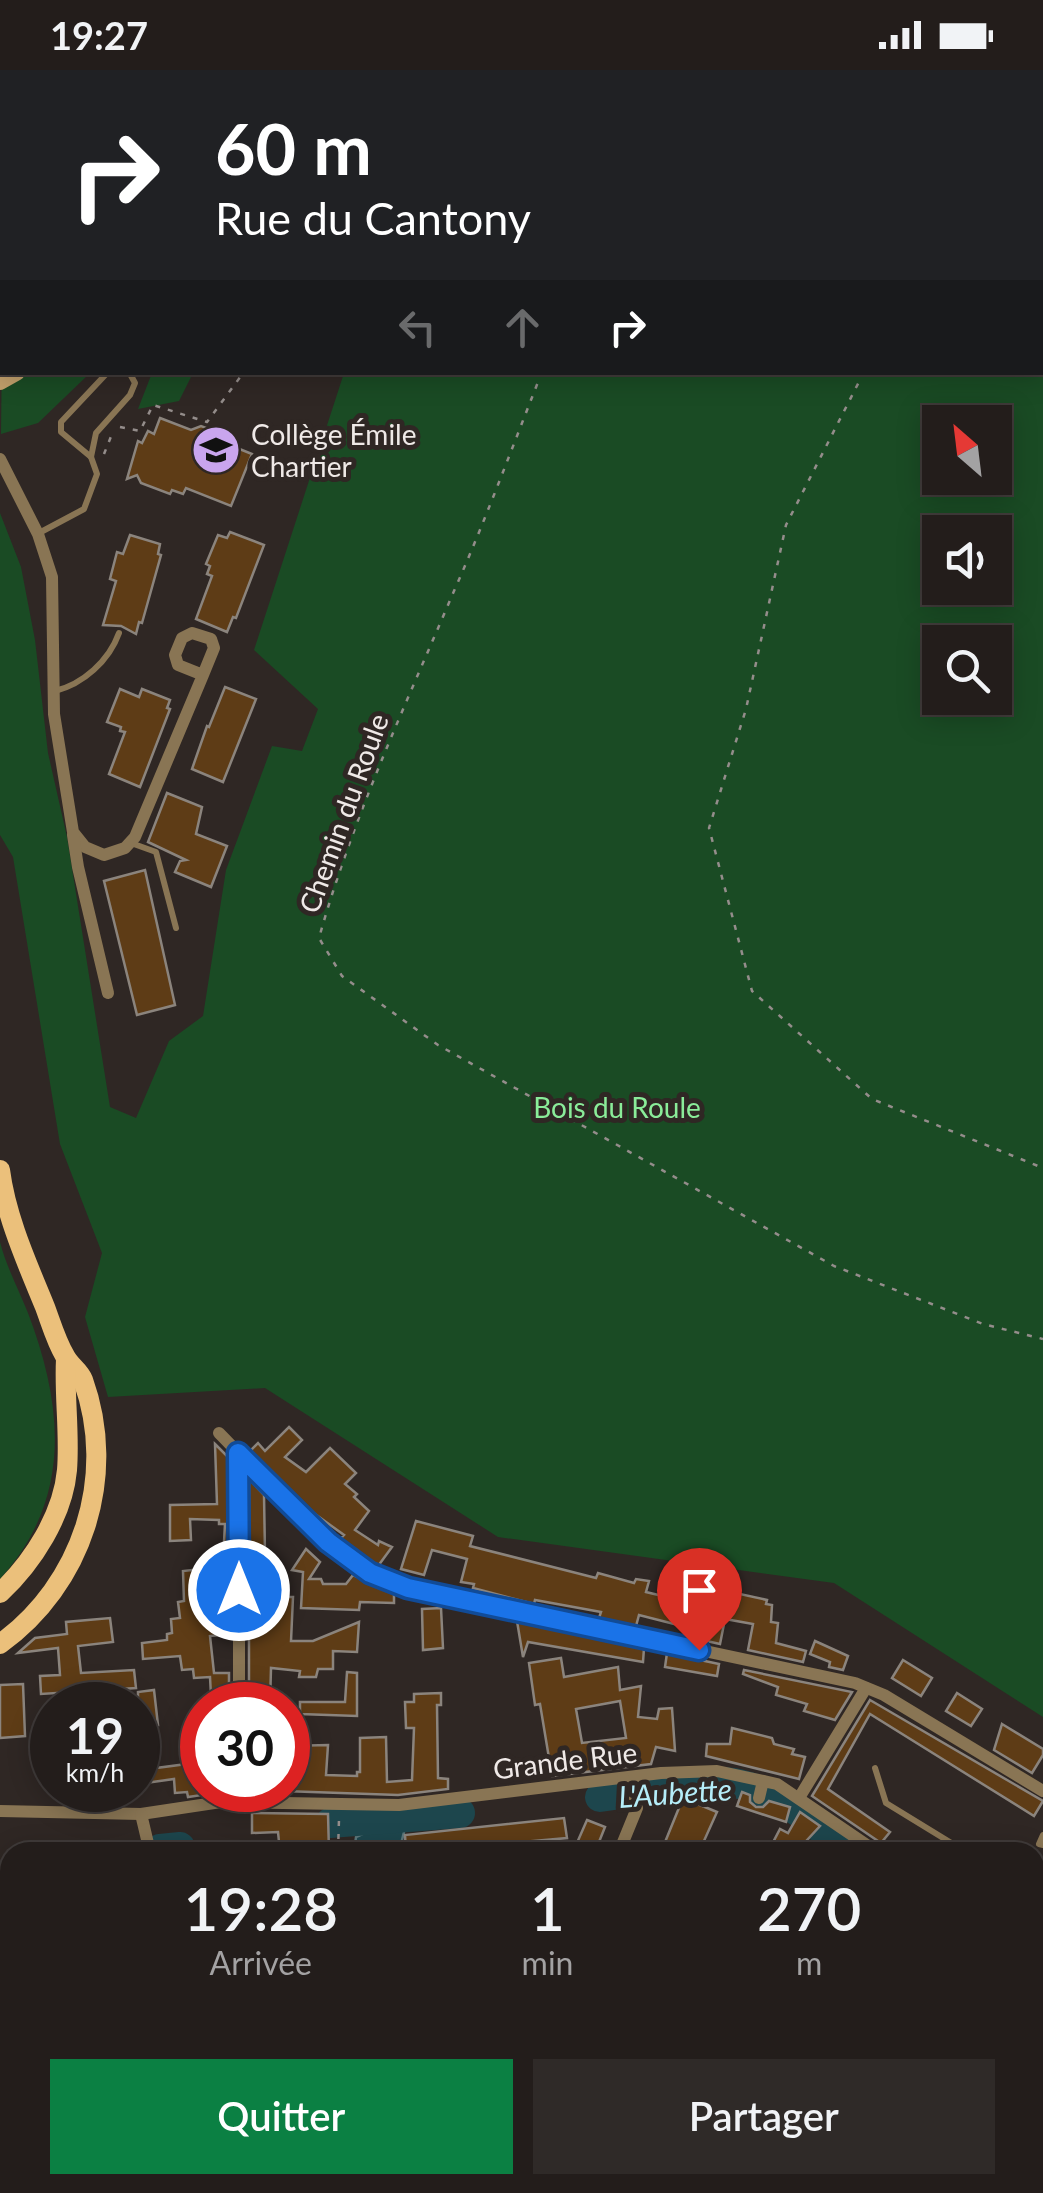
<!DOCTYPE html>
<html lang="fr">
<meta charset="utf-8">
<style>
:root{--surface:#231d1b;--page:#2f2a28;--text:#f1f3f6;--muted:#a3a2a3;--line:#403b3a;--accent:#0b8043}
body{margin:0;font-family:Lato,sans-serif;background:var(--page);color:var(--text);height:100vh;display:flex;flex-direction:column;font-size:38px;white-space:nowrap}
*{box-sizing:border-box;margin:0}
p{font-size:32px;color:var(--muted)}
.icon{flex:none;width:55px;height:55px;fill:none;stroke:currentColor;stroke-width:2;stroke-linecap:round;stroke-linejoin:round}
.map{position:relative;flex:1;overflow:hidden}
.panel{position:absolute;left:0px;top:1772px;width:1045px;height:352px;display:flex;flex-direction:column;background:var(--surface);border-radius:30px 30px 0 0;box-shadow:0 5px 25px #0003,0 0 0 2px var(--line)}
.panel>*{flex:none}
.top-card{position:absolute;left:0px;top:0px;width:1045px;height:305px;box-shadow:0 5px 25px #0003,0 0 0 2px var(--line);background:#202124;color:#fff;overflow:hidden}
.needle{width:65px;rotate:332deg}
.controls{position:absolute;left:922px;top:335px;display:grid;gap:20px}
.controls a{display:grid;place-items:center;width:90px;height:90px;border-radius:0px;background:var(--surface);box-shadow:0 5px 25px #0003,0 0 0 2px var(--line);font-size:50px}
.speed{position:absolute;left:30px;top:1612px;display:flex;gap:20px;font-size:50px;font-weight:700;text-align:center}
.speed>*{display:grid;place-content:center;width:130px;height:130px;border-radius:50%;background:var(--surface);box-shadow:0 5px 25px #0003,0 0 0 2px var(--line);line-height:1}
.speed small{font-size:25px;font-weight:400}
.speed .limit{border:15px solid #d22;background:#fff;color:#111}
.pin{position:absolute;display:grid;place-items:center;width:85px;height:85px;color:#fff;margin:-102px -42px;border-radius:50% 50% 50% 0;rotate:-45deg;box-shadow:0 0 10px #0007}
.pin .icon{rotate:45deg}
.me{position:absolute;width:110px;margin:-55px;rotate:0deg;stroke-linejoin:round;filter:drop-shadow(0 0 8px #0008)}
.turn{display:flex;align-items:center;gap:35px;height:210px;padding:0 50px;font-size:45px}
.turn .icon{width:130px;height:130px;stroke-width:2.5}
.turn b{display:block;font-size:70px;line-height:85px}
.lanes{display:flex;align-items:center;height:95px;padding:0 50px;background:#0003;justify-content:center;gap:50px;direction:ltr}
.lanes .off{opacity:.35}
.eta{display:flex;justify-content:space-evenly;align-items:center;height:170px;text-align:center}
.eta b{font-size:60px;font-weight:600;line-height:70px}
.primary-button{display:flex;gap:20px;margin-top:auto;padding:20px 50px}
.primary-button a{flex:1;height:115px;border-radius:0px;background:var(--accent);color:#fff;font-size:40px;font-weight:600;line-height:115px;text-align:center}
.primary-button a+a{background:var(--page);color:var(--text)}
.status{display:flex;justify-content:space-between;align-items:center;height:70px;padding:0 50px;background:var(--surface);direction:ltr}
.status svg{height:28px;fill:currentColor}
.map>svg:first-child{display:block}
.green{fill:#1a4b24;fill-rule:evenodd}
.water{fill:#1d464d;stroke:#5c777b;stroke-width:2.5}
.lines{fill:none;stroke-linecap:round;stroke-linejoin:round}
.river{stroke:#1d464d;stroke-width:30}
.building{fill:#5e3c16;stroke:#8b847d;stroke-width:2.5;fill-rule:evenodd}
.path{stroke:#948d8b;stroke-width:2.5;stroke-dasharray:5 8;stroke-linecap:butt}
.lane{stroke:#897554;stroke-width:6}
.street{stroke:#897554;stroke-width:12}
.secondary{stroke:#c09f6b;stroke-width:18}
.primary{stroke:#ebc07b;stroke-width:20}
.route-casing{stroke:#114b97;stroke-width:25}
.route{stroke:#1a73e8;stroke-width:18}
.labels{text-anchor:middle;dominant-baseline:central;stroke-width:10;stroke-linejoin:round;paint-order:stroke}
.poi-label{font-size:28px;fill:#efe9e7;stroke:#2f2724;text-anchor:start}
.street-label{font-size:28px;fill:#efe9e7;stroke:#2f2724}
.park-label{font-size:28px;fill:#8aec99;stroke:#2f2724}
.water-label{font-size:30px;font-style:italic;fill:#b5edf9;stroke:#2f2724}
</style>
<div class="status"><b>19:27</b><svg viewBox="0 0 49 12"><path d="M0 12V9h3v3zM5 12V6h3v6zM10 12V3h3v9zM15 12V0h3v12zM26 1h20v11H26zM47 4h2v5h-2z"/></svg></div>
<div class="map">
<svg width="1043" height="2123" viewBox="0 0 1043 2123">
<rect width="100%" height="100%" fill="#2f2724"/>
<g class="green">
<path d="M958,0H1043V1647L834,1513L498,1467L265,1318L108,1327L85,1247L102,1183L60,1074L13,787L0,765V443L21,497L35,570L48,683L67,767L110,1037L136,1048L169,971L203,946L226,800L272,676L302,681L318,639L254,580L344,303L1042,302V2ZM940,352H995V408H940ZM940,462H995V518H940ZM940,572H995V628H940Z"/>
<polygon points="2,276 2,302 90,303 38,353 1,364"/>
<polygon points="152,303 152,302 193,303 179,331 138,339"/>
<path d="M0,1172C6,1196 19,1220 28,1243C64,1338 72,1429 0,1509Z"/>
</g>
<polygon class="water" points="405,1758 399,1782 354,1782 356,1767 369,1761"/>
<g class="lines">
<g class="river">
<path d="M600,1727C637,1722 704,1706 739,1714C781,1723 818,1756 850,1782"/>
<polyline points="330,1753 460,1743"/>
<polyline points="160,1779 180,1777"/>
<polyline points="987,2115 989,2123"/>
</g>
</g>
<g class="building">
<polygon points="160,348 191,360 201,356 217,362 222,372 252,384 231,436 186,418 183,424 172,420 170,424 141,413 137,405 127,409 138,371 142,373 148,361 154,364"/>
<polygon points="230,462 264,475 236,548 233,547 227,562 196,549 212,506 207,504 210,496 206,494 218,465 227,468"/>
<polygon points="130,465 160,474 158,484 161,485 142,553 139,552 136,564 121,556 103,555 116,511 110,509 117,482 123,484"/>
<polygon points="225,617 256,629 223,712 192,699 207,656 209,657"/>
<polygon points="120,619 139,627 142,619 170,630 167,638 170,639 140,717 109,704 125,662 120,661 121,657 107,652"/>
<polygon points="167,723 202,737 196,764 227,776 211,817 175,802 180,791 186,790 148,772"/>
<polygon points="145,800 175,935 137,945 104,811"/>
<polygon points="289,1357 302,1370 285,1387 306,1402 330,1378 356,1403 345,1414 357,1424 354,1427 369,1441 355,1460 378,1475 379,1471 392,1477 378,1496 358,1484 340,1469 344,1465 297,1431 250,1381 258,1373 265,1381"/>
<polygon points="215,1374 229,1388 229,1472 224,1472 225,1454 219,1454 219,1450 190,1449 191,1470 170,1471 170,1435 217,1434"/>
<polygon points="249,1409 264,1425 265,1484 272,1485 271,1527 293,1527 291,1571 313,1571 359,1552 357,1582 333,1581 333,1599 318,1599 316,1607 299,1607 300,1601 271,1598 270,1635 249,1635"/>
<polygon points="416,1451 473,1466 470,1476 596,1508 598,1503 634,1513 636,1509 649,1511 646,1522 675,1529 676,1523 692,1527 694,1514 767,1530 766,1534 772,1535 771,1552 778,1553 776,1573 806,1581 803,1592 748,1580 753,1554 725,1549 720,1574 684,1566 686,1557 639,1545 636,1556 599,1548 601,1542 535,1530 534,1534 473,1518 474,1514 461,1512 467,1489 432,1480 424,1505 401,1499"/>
<polygon points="306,1479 320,1492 309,1509 321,1509 323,1514 346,1514 353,1505 394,1523 394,1533 360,1532 359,1540 301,1538 303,1502 292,1500"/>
<polygon points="219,1497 220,1565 210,1566 214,1603 229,1603 229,1635 221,1635 221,1625 211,1626 210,1607 194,1608 193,1599 182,1600 180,1586 143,1589 142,1573 167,1570 167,1564 172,1563 171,1549 180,1548 178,1532 184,1531 183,1501"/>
<polygon points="441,1538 443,1578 423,1580 422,1539"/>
<polygon points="110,1548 113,1572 78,1576 81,1603 134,1600 136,1618 41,1624 40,1606 60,1605 58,1578 18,1583 35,1568 67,1564 66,1552"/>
<polygon points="517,1551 644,1578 643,1592 528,1572 523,1587"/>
<polygon points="815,1571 848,1586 843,1600 829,1597 830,1592 810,1584"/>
<polygon points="667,1583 719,1594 717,1606 665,1597"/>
<path d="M561,1588L564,1607L618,1597L620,1620L641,1616L638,1647L657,1649L659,1639L672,1638L675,1681L656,1677L651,1694L552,1706L540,1634L535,1635L529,1593ZM620,1631L626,1668L582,1673L576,1639Z"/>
<polygon points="903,1590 932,1608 921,1626 892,1608"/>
<polygon points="744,1600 852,1622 835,1650 804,1641 807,1634 776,1625 778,1617 743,1604"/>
<polygon points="347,1602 357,1603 357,1646 300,1644 300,1632 345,1632"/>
<polygon points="23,1614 25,1666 0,1668 0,1615"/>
<polygon points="154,1620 158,1655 153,1655 156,1698 202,1692 202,1725 188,1727 187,1722 175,1723 174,1709 138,1714 138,1622"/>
<polygon points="441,1623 441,1635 437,1635 438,1708 448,1709 448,1719 398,1725 252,1720 288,1720 288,1676 328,1675 326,1705 357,1706 357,1702 360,1702 360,1668 386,1667 387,1712 412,1710 414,1658 406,1658 405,1632 414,1632 414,1624"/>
<polygon points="957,1623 982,1639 971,1656 946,1641"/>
<polygon points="870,1630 1043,1731 1034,1746 870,1644 828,1719 890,1762 881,1773 812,1726"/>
<polygon points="1002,1654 1043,1679 1043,1685 1032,1703 994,1680"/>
<polygon points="732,1658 772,1668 774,1674 794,1679 792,1684 805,1687 799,1709 706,1686 707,1674 730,1674"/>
<polygon points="742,1722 750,1725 750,1732 756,1737 763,1737 769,1731 790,1737 786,1752 737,1736"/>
<polygon points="683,1728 717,1742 699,1782 661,1782"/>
<polygon points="800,1742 820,1756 796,1782 768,1782 780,1759 788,1763"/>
<polygon points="252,1743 328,1744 329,1782 280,1782 278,1762 252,1763"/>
<polygon points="564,1748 567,1768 406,1782 405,1765"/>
<polygon points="587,1750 605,1757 595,1782 573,1782"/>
</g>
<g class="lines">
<g class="path">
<polyline points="39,0 40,2"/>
<polyline points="109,0 110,2"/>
<polyline points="449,0 451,2"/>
<polyline points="957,0 959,2"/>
<polyline points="178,2 179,0"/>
<polyline points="270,2 271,0"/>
<polyline points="1042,80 1043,80"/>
<polyline points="1042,93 1043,93"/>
<path d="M542,302C513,375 486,449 454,521C405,636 353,747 319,868L342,906L438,975L834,1196L983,1254L1043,1269"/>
<polyline points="864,302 786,455 746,639 709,758 752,921 872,1029 1043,1098"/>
<polyline points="120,357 140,361 153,335 207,352 244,302"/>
<polyline points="104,384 112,364"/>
<polyline points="338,1782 339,1749"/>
</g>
<g class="lane">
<polyline points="630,2 634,0"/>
<polyline points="91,387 61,362 61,352 108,302"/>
<polyline points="39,463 84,439 97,404 91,387 96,363 130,325 135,313 129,302"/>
<path d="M55,621C83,614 109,591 119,563"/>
<polyline points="131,773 156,782 176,858"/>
<polyline points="875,1698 886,1733 966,1782"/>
<polyline points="1043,1765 1039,1774 1043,1775"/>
</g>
<g class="street">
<polyline points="643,0 666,2"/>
<polyline points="563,2 572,0"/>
<polyline points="868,2 878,0"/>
<polyline points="0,389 38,464 52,507 54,644 73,762 85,777 104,785 125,778 135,767 203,605 214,578 211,569 192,563 182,568 175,585 178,595 203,605"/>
<polyline points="73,765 78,797 108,923"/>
<path d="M219,1363C259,1403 322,1480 372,1504C384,1510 397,1513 409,1518L855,1613L884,1625L1043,1721"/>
<polyline points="239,1383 239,1635"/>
<polyline points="759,1728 763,1711"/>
<polyline points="799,1728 866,1618"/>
<polyline points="0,1741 141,1744 221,1732 399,1735 661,1703 717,1701 777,1714 877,1782"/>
<polyline points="141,1744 150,1782"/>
<polyline points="619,1782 637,1738 623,1708"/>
<polyline points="1035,1847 1043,1852"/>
<polyline points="1035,1896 1043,1915"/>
<polyline points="140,2115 143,2123"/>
<polyline points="168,2123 194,2115"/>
</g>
<g class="secondary">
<polyline points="210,2 211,0"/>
<polyline points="0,311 16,302"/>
<polyline points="559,2115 610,2123"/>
<polyline points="415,2123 447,2115"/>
</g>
<g class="primary">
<path d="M0,1100C6,1147 27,1193 45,1237C51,1253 56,1271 65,1286C70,1296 79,1300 83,1310C118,1407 82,1515 0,1574"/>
<path d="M0,1523C33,1492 63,1445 67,1400C70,1363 64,1326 66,1289"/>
</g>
</g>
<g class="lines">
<g class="route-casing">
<polyline id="route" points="239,1520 238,1383 328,1472 370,1503 408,1518 699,1580"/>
</g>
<use href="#route" class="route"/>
</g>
<defs>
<g id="school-disc" transform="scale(2.5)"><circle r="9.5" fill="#c9a5ee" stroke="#2f2724"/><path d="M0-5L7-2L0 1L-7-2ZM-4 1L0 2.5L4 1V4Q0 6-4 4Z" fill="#111"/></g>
</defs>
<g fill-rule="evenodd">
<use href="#school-disc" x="216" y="380"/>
</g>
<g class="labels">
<g class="poi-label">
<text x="251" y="364">Collège Émile<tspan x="251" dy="32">Chartier</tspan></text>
</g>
<g class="street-label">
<text transform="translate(343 743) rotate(-70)">Chemin du Roule</text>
<text transform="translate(565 1690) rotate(-7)">Grande Rue</text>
</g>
<g class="park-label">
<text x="617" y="1037">Bois du Roule</text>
</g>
<g class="water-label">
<text transform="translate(675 1722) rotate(-4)">L'Aubette</text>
</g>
</g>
</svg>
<div class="controls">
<a><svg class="needle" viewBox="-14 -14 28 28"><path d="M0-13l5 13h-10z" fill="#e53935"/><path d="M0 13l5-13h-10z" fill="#a3a2a3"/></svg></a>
<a><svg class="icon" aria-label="sound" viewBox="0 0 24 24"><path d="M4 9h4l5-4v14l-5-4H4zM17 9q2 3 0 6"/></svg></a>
<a><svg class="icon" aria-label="search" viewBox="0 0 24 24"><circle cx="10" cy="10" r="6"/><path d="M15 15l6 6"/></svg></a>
</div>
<div class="speed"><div>19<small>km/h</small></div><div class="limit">30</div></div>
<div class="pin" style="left:699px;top:1580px;background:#d93025"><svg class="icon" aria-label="arrive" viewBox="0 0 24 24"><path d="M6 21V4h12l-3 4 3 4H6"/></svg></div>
<svg class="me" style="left:239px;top:1520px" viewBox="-20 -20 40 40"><circle r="17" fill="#1a73e8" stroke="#fff" stroke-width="3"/><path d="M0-11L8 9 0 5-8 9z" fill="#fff"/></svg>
<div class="top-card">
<div class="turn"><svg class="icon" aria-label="right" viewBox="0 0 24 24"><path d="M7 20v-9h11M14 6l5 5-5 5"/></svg><div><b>60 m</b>Rue du Cantony</div></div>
<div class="lanes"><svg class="icon off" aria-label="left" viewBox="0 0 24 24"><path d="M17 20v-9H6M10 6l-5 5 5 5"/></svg><svg class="icon off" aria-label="ahead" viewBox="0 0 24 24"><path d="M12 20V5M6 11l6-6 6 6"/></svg><svg class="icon" aria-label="right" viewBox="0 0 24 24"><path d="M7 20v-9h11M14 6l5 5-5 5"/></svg></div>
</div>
<section class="panel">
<div class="eta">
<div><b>19:28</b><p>Arrivée</p></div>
<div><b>1</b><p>min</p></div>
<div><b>270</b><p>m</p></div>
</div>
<div class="primary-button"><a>Quitter</a><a>Partager</a></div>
</section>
</div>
